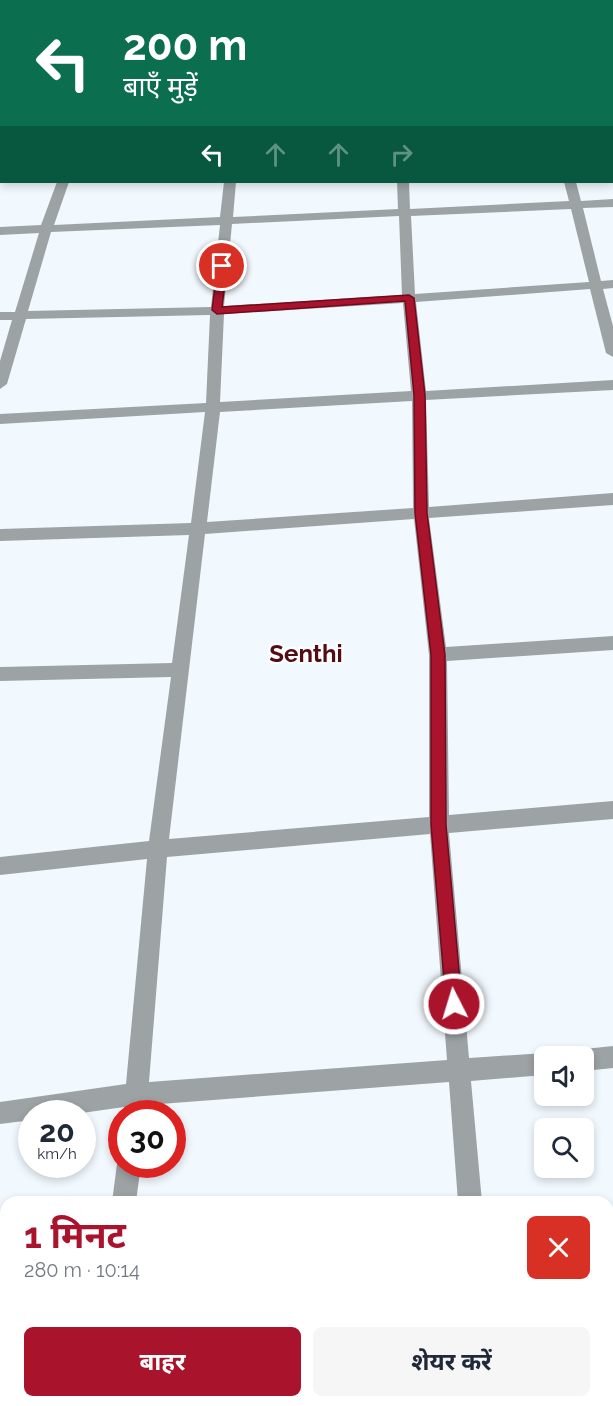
<!DOCTYPE html>
<html lang="hi">
<meta charset="utf-8">
<style>
:root{--surface:#fff;--page:#f6f6f7;--text:#1f2937;--muted:#747a83;--accent:#a9132c}
body{margin:0;font-family:Raleway,"Noto Sans Devanagari",sans-serif;background:var(--page);color:var(--text);height:100vh;display:flex;flex-direction:column;font-size:22px;white-space:nowrap}
*{box-sizing:border-box;margin:0}
p{font-size:20px;color:var(--muted)}
.icon{flex:none;width:33px;height:33px;fill:none;stroke:currentColor;stroke-width:2;stroke-linecap:round;stroke-linejoin:round}
.map{position:relative;flex:1;overflow:hidden}
.drawer{position:absolute;left:0px;top:1196px;width:614px;height:212px;display:flex;flex-direction:column;background:var(--surface);border-radius:18px 18px 0 0;box-shadow:0 3px 9px #0003}
.drawer>*{flex:none}
.guide{position:absolute;left:0px;top:0px;width:614px;height:183px;box-shadow:0 3px 9px #0003;background:#0b6e4f;color:#fff;overflow:hidden}
.tools{position:absolute;left:534px;top:1046px;display:grid;gap:12px}
.tools a{display:grid;place-items:center;width:60px;height:60px;border-radius:9px;background:var(--surface);box-shadow:0 3px 9px #0003;font-size:30px}
.speed{position:absolute;left:18px;top:1100px;display:flex;gap:12px;font-size:30px;font-weight:700;text-align:center}
.speed>*{display:grid;place-content:center;width:78px;height:78px;border-radius:50%;background:var(--surface);box-shadow:0 3px 9px #0003;line-height:1}
.speed small{font-size:15px;font-weight:400}
.speed .limit{border:9px solid #d22;background:#fff;color:#111}
.pin{position:absolute;display:grid;place-items:center;width:51px;height:51px;color:#fff;margin:-26px;border:3px solid #fff;border-radius:50%;box-shadow:0 2px 6px #0007}
.me{position:absolute;width:66px;margin:-33px;rotate:355deg;stroke-linejoin:round;filter:drop-shadow(0 0 4px #0008)}
.turn{display:flex;align-items:center;gap:21px;height:126px;padding:0 24px;font-size:27px}
.turn .icon{width:78px;height:78px;stroke-width:2.5}
.turn b{display:block;font-size:42px;line-height:51px}
.lanes{display:flex;align-items:center;height:57px;padding:0 24px;background:#0003;justify-content:center;gap:30px;direction:ltr}
.lanes .off{opacity:.35}
.round{display:grid;place-items:center;flex:none;width:63px;height:63px;border-radius:9px;background:var(--page)}
.overview{display:flex;align-items:center;justify-content:space-between;height:102px;padding:0 24px}
h1{font-size:36px;font-weight:700;line-height:45px;color:var(--accent)}
.action{display:flex;gap:12px;margin-top:auto;padding:12px 24px}
.action a{flex:1;height:69px;border-radius:9px;background:var(--accent);color:#fff;font-size:24px;font-weight:700;line-height:69px;text-align:center}
.action a+a{background:var(--page);color:var(--text)}
.map>svg:first-child{display:block}
.lines{fill:none;stroke-linecap:round;stroke-linejoin:round}
.minor{fill:#9da2a5;fill-rule:evenodd}
.route{fill:#a9132c;stroke:#6e0c1d;stroke-width:1.5}
.labels{text-anchor:middle;dominant-baseline:central;stroke-width:4.5;stroke-linejoin:round;paint-order:stroke}
.district-label{font-size:24px;font-weight:bold;fill:#520d14;stroke:#fff}
</style>
<div class="map">
<svg width="613" height="1406" viewBox="0 0 613 1406">
<rect width="100%" height="100%" fill="#f2f9fe"/>
<g class="lines">
<g class="minor">
<rect x="98" y="0" width="10" height="2"/>
<rect x="236" y="0" width="10" height="2"/>
<rect x="376" y="0" width="10" height="2"/>
<polygon points="518,0 528,0 529,2 519,2"/>
<rect x="612" y="11" width="1" height="6"/>
<rect x="0" y="35" width="2" height="6"/>
<rect x="612" y="68" width="1" height="6"/>
<polygon points="0,90 2,90 0,97"/>
<rect x="612" y="131" width="1" height="6"/>
<rect x="0" y="155" width="2" height="6"/>
<path d="M57,182H69L54,225L220,217L224,182H236L233,217L398,209L397,182H409L410,209L569,201L564,182H576L581,201L613,199V207L583,208L601,281L613,280V288L603,289L613,326V357L606,353L590,289L416,302L426,391L613,380V390L426,400L429,507L613,493V505L429,518L446,647L613,636V650L447,661L449,815L613,801V819L449,833L469,1058L544,1053L552,1056H544V1075L471,1081L482,1202H458L449,1082L147,1105L146,1113H124V1107L82,1113H32V1120L0,1124V1102L126,1084L147,859L0,875V857L149,841L171,677L0,681V667L172,663L189,535L0,541V529L191,523L205,412L0,424V414L206,403L210,315L26,319L7,384L0,389V361L12,320H0V312H15L39,233L0,235V227L41,225ZM571,209L589,282L415,294L411,216ZM399,216L402,295L224,306L232,224ZM220,225L211,307L28,311L51,232ZM403,303L411,391L220,402L224,314ZM412,401L413,508L207,522L220,412ZM414,519L429,655V817L169,839L205,534ZM430,834L447,1060L149,1082L167,857Z"/>
<polygon points="613,1046 613,1068 584,1071 584,1056 575,1056 576,1052 584,1049"/>
<polygon points="121,1156 122,1164 141,1164 136,1202 112,1202 117,1164"/>
<polygon points="613,1328 613,1354 608,1355 608,1329"/>
<polygon points="6,1392 6,1401 61,1401 59,1406 0,1406 0,1393"/>
<polygon points="89,1401 115,1401 114,1406 88,1406"/>
<rect x="474" y="1401" width="26" height="5"/>
</g>
</g>
<polygon class="route" points="218,263 227,266 222,307 409,295 414,298 425,395 427,513 445,655 446,825 462,1004 460,1010 454,1013 448,1010 446,1004 431,825 431,655 415,513 414,395 405,301 217,314 212,310"/>
<g class="labels">
<g class="district-label">
<text x="306" y="653">Senthi</text>
</g>
</g>
</svg>
<div class="tools">
<a><svg class="icon" aria-label="sound" viewBox="0 0 24 24"><path d="M4 9h4l5-4v14l-5-4H4zM17 9q2 3 0 6"/></svg></a>
<a><svg class="icon" aria-label="search" viewBox="0 0 24 24"><circle cx="10" cy="10" r="6"/><path d="M15 15l6 6"/></svg></a>
</div>
<div class="speed"><div>20<small>km/h</small></div><div class="limit">30</div></div>
<div class="pin" style="left:222px;top:266px;background:#d93025"><svg class="icon" aria-label="arrive" viewBox="0 0 24 24"><path d="M6 21V4h12l-3 4 3 4H6"/></svg></div>
<svg class="me" style="left:454px;top:1004px" viewBox="-20 -20 40 40"><circle r="17" fill="#a9132c" stroke="#fff" stroke-width="3"/><path d="M0-11L8 9 0 5-8 9z" fill="#fff"/></svg>
<div class="guide">
<div class="turn"><svg class="icon" aria-label="left" viewBox="0 0 24 24"><path d="M17 20v-9H6M10 6l-5 5 5 5"/></svg><div><b>200 m</b>बाएँ मुड़ें</div></div>
<div class="lanes"><svg class="icon" aria-label="left" viewBox="0 0 24 24"><path d="M17 20v-9H6M10 6l-5 5 5 5"/></svg><svg class="icon off" aria-label="ahead" viewBox="0 0 24 24"><path d="M12 20V5M6 11l6-6 6 6"/></svg><svg class="icon off" aria-label="ahead" viewBox="0 0 24 24"><path d="M12 20V5M6 11l6-6 6 6"/></svg><svg class="icon off" aria-label="right" viewBox="0 0 24 24"><path d="M7 20v-9h11M14 6l5 5-5 5"/></svg></div>
</div>
<section class="drawer">
<div class="overview"><div><h1>1 मिनट</h1><p>280 m · 10:14</p></div><a class="round" style="background:#d93025;color:#fff"><svg class="icon" aria-label="close" viewBox="0 0 24 24"><path d="M6 6l12 12M18 6L6 18"/></svg></a></div>
<div class="action"><a>बाहर</a><a>शेयर करें</a></div>
</section>
</div>
